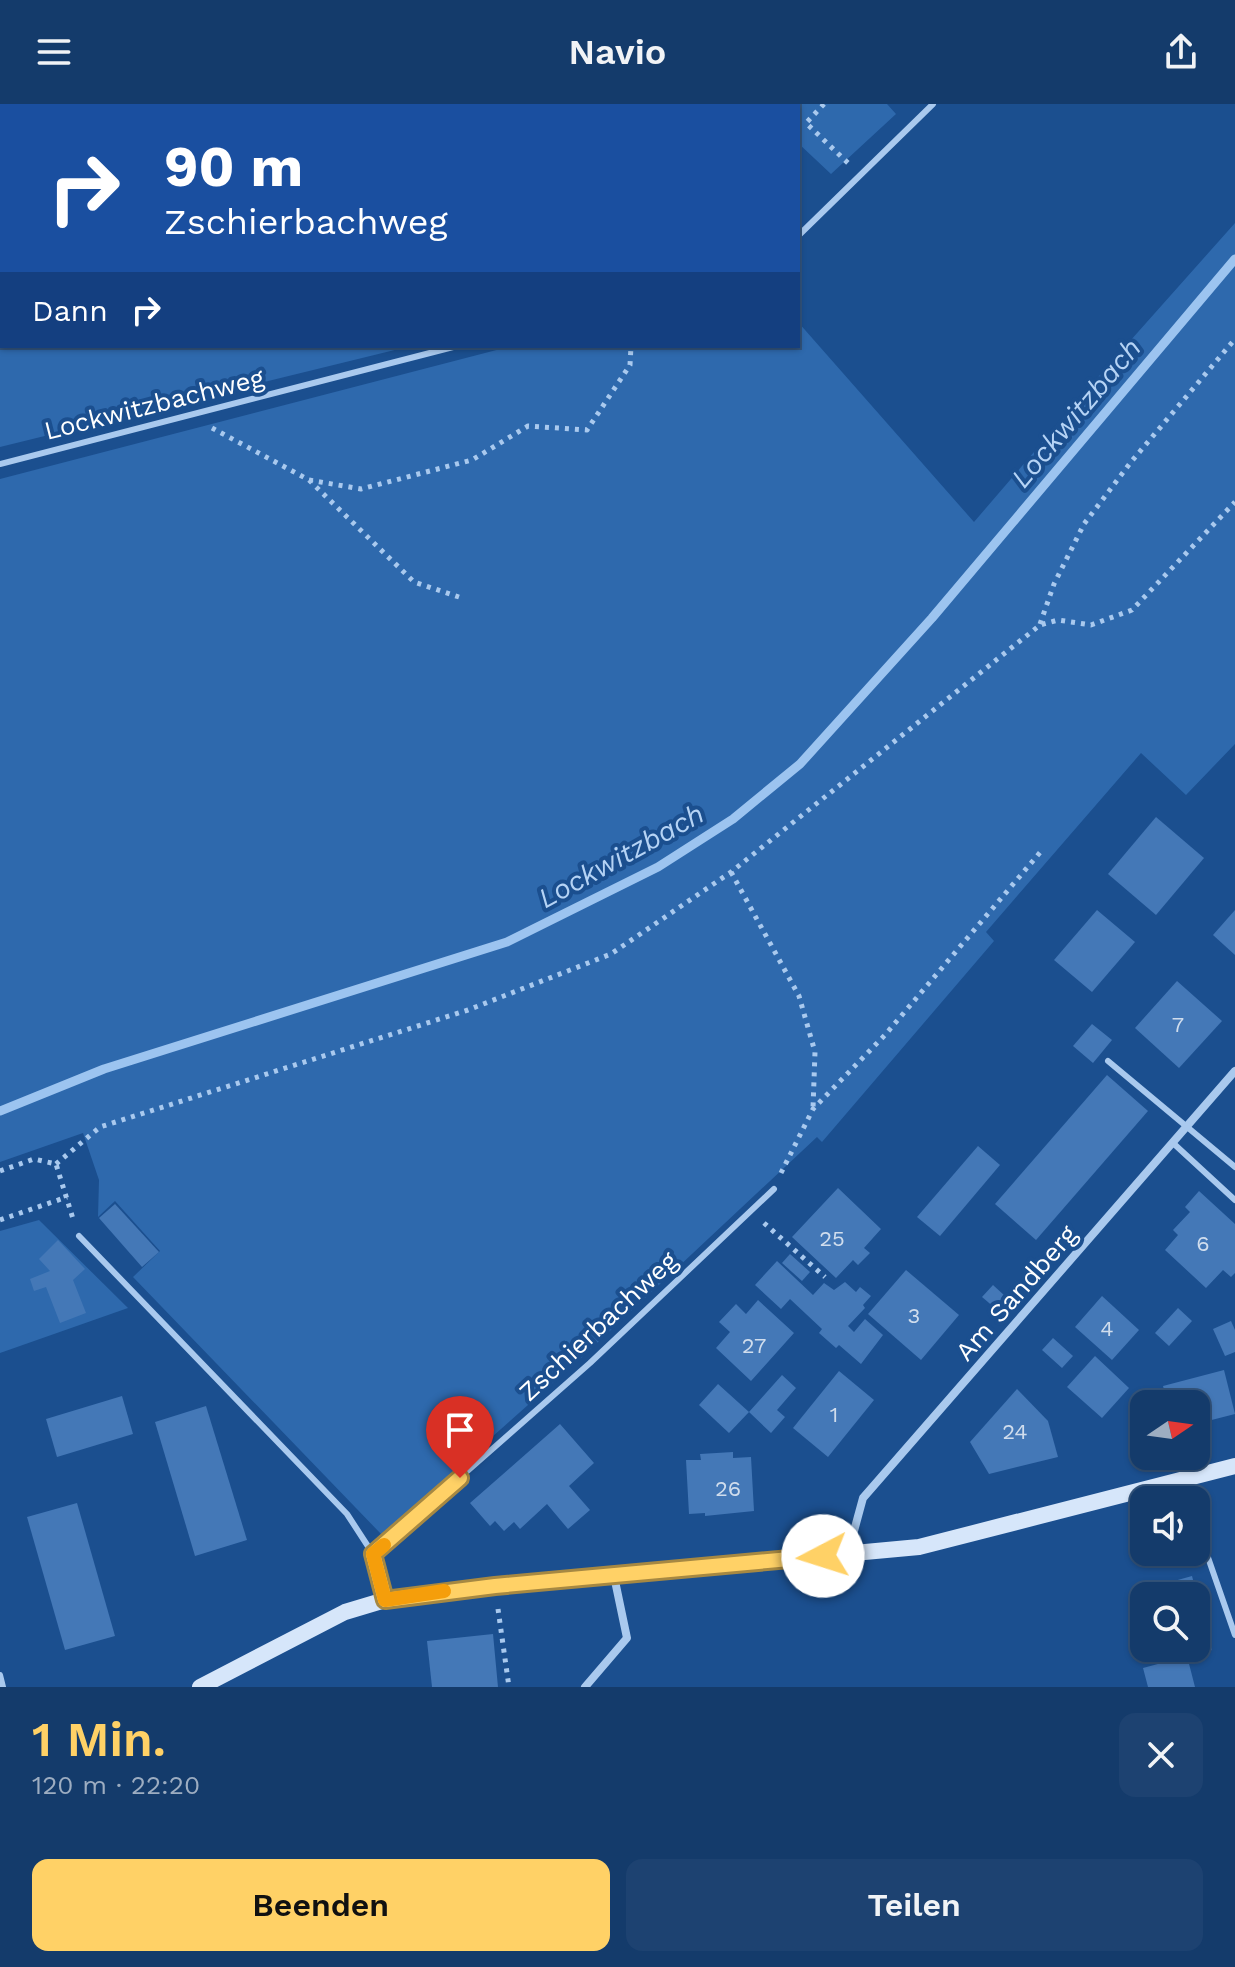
<!DOCTYPE html>
<html lang="de">
<meta charset="utf-8">
<style>
:root{--surface:#143b6b;--page:#1d4271;--text:#f1f3f6;--muted:#9dadc1;--line:#33557e;--accent:#ffd166}
body{margin:0;font-family:"Work Sans",sans-serif;background:var(--page);color:var(--text);height:100vh;display:flex;flex-direction:column;font-size:30px;white-space:nowrap}
*{box-sizing:border-box;margin:0}
p{font-size:26px;color:var(--muted)}
.icon{flex:none;width:44px;height:44px;fill:none;stroke:currentColor;stroke-width:2;stroke-linecap:round;stroke-linejoin:round}
.map{position:relative;height:1583px;overflow:hidden}
.drawer{display:flex;flex-direction:column;background:var(--surface);flex:1}
.drawer>*{flex:none}
.hud{position:absolute;left:0px;top:0px;width:800px;height:244px;box-shadow:0 2px 6px #0004,0 0 0 2px var(--line);background:#1a4fa0;color:#fff;overflow:hidden}
.needle{width:52px;rotate:77deg}
.buttons{position:absolute;left:1130px;top:1286px;display:grid;gap:16px}
.buttons a{display:grid;place-items:center;width:80px;height:80px;border-radius:16px;background:var(--surface);box-shadow:0 2px 6px #0004,0 0 0 2px var(--line);font-size:40px}
.pin{position:absolute;display:grid;place-items:center;width:68px;height:68px;color:#fff;margin:-82px -34px;border-radius:50% 50% 50% 0;rotate:-45deg;box-shadow:0 0 8px #0007}
.pin .icon{rotate:45deg}
.me{position:absolute;width:88px;margin:-44px;rotate:265deg;stroke-linejoin:round;filter:drop-shadow(0 0 6px #0008)}
.turn{display:flex;align-items:center;gap:28px;height:168px;padding:0 32px;font-size:36px}
.turn .icon{width:104px;height:104px;stroke-width:2.5}
.turn b{display:block;font-size:56px;line-height:68px}
.then{display:flex;align-items:center;height:76px;padding:0 32px;background:#0003;gap:16px;font-size:30px}
.round{display:grid;place-items:center;flex:none;width:84px;height:84px;border-radius:16px;background:var(--page)}
.overview{display:flex;align-items:center;justify-content:space-between;height:136px;padding:0 32px}
h1{font-size:48px;font-weight:600;line-height:60px;color:var(--accent)}
.button{display:flex;gap:16px;margin-top:auto;padding:16px 32px}
.button a{flex:1;height:92px;border-radius:16px;background:var(--accent);color:#111;font-size:32px;font-weight:600;line-height:92px;text-align:center}
.button a+a{background:var(--page);color:var(--text)}
header{display:flex;justify-content:space-between;align-items:center;height:104px;padding:0 32px;background:var(--surface);font-size:36px;font-weight:600}
.map>svg:first-child{display:block}
.green{fill:#2e69ad}
.lines{fill:none;stroke-linecap:round;stroke-linejoin:round}
.stream{stroke:#9cc4f0;stroke-width:9}
.building{fill:#4478b7}
.path{stroke:#a9c9ee;stroke-width:5;stroke-dasharray:4 6;stroke-linecap:butt}
.lane{stroke:#a9c9ee;stroke-width:6}
.street{stroke:#a9c9ee;stroke-width:8}
.secondary{stroke:#d6e6fa;stroke-width:16}
.route-casing{stroke:#a68842;stroke-width:20}
.route{stroke:#ffd166;stroke-width:14}
.slow{stroke:#f59e0b;stroke-width:14}
.labels{text-anchor:middle;dominant-baseline:central;stroke-width:8;stroke-linejoin:round;paint-order:stroke}
.number-label{font-size:22px;fill:#d0dded}
.street-label{font-size:26px;fill:#fff;stroke:#1b4f8f}
.water-label{font-size:28px;font-style:italic;fill:#b5d3f5;stroke:#1b4f8f}
</style>
<header><svg class="icon" aria-label="menu" viewBox="0 0 24 24"><path d="M4 6h16M4 12h16M4 18h16"/></svg>Navio<svg class="icon" aria-label="share" viewBox="0 0 24 24"><path d="M12 15V3M7 8l5-5 5 5M5 13v7h14v-7"/></svg></header>
<div class="map">
<svg width="1235" height="1583" viewBox="0 0 1235 1583">
<rect width="100%" height="100%" fill="#1b4f8f"/>
<g class="green">
<polygon points="0,0 610,0 611,2 2,2 2,242 411,242 0,343"/>
<polygon points="757,0 887,0 896,10 831,70 798,39 798,2"/>
<polygon points="1235,119 1235,640 1186,691 1141,649 986,828 994,837 822,1038 817,1033 582,1253 382,1431 133,1173 160,1147 115,1097 98,1113 99,1076 83,1029 0,1058 0,375 512,242 798,242 798,218 974,418 1106,264"/>
<polygon points="39,1116 128,1204 0,1249 0,1127"/>
</g>
<g class="lines">
<polyline class="stream" points="0,1007 104,965 507,838 658,763 733,715 800,660 932,514 1235,155"/>
</g>
<g class="building">
<polygon points="1156,713 1204,754 1156,811 1108,770"/>
<polygon points="1097,806 1135,838 1092,888 1054,856"/>
<polygon points="1235,806 1235,851 1213,831"/>
<polygon points="1177,877 1222,917 1179,964 1135,924"/>
<polygon points="1092,920 1112,936 1093,959 1073,942"/>
<polygon points="1107,971 1148,1007 1036,1136 995,1100"/>
<polygon points="978,1042 1000,1061 940,1132 917,1113"/>
<polygon points="838,1084 881,1125 864,1144 870,1149 858,1161 853,1156 836,1174 792,1133"/>
<polygon points="1199,1087 1235,1120 1235,1169 1231,1173 1223,1166 1206,1184 1165,1146 1178,1131 1173,1126 1190,1108 1185,1103"/>
<polygon points="115,1100 159,1148 142,1163 99,1114"/>
<polygon points="58,1136 85,1165 73,1176 86,1209 60,1219 46,1183 34,1187 30,1175 50,1167 39,1155"/>
<polygon points="790,1150 810,1168 802,1177 782,1159"/>
<polygon points="777,1157 813,1191 824,1179 834,1186 845,1178 856,1188 860,1183 871,1192 863,1201 865,1204 848,1222 854,1228 865,1215 883,1231 861,1260 839,1241 836,1244 819,1229 822,1225 790,1195 781,1205 755,1181"/>
<polygon points="906,1166 959,1211 921,1256 868,1210"/>
<polygon points="993,1181 1005,1192 995,1204 982,1193"/>
<polygon points="1102,1192 1139,1226 1112,1256 1075,1223"/>
<polygon points="758,1196 794,1229 751,1277 716,1244 730,1228 719,1218 736,1200 746,1210"/>
<polygon points="1178,1204 1192,1217 1169,1242 1155,1229"/>
<polygon points="1231,1217 1235,1226 1235,1248 1225,1252 1213,1225"/>
<polygon points="1053,1234 1073,1252 1062,1264 1042,1246"/>
<polygon points="1095,1252 1129,1284 1102,1314 1067,1283"/>
<polygon points="1224,1266 1235,1310 1196,1320 1196,1300 1168,1300 1163,1282"/>
<polygon points="839,1267 874,1296 828,1353 793,1324"/>
<polygon points="782,1271 796,1284 777,1306 785,1313 771,1329 749,1308"/>
<polygon points="718,1280 749,1308 729,1329 699,1301"/>
<polygon points="1017,1285 1048,1317 1058,1353 989,1370 970,1338"/>
<polygon points="122,1292 133,1330 57,1353 46,1315"/>
<polygon points="206,1302 247,1436 195,1452 155,1318"/>
<polygon points="560,1320 594,1359 569,1382 590,1406 568,1425 547,1400 520,1425 514,1418 504,1427 495,1417 490,1422 470,1399"/>
<polygon points="733,1348 733,1354 751,1353 754,1407 705,1412 705,1409 689,1410 686,1356 701,1356 700,1350"/>
<polygon points="77,1399 115,1532 65,1546 27,1413"/>
<polygon points="1192,1472 1212,1546 1187,1552 1195,1583 1148,1583 1143,1564 1169,1557 1166,1544 1196,1544 1196,1492 1151,1492 1149,1484"/>
<polygon points="493,1530 498,1583 432,1583 427,1537"/>
</g>
<g class="lines">
<g class="path">
<polyline points="364,0 366,2"/>
<polyline points="824,0 806,19 849,60"/>
<polyline points="329,2 331,0"/>
<polyline points="442,2 444,0"/>
<polyline points="0,240 2,239"/>
<polyline points="212,324 309,376 414,478 459,493"/>
<polyline points="309,376 361,385 472,356 528,322 587,326 630,261 631,242"/>
<polyline points="1040,520 1054,480 1084,420 1131,358 1235,235"/>
<polyline points="731,768 799,892 815,948 813,1004"/>
<polyline points="56,1060 100,1023 468,906 611,850 731,768 1040,521 1058,516 1091,521 1132,506 1235,398"/>
<polyline points="0,1067 34,1055 56,1060 74,1118"/>
<polyline points="781,1069 813,1005 885,931 1043,745"/>
<polyline points="0,1116 67,1093"/>
<polyline points="764,1119 825,1173"/>
<polyline points="498,1505 509,1583"/>
</g>
<g class="lane">
<polyline points="798,132 933,0"/>
<polyline points="0,360 457,242"/>
<polyline points="1108,957 1235,1063"/>
<polyline points="1173,1039 1235,1096"/>
<polyline points="79,1132 347,1410 373,1450"/>
<polyline points="1182,1379 1188,1396"/>
<polyline points="1196,1419 1235,1531"/>
<polyline points="384,1495 373,1450 590,1259 774,1085"/>
<polyline points="0,1571 3,1583"/>
</g>
<g class="street">
<polyline points="853,1450 854,1427 863,1394 1235,967"/>
<polyline points="585,1583 627,1534 614,1472"/>
</g>
<polyline class="secondary" points="200,1583 345,1508 385,1496 495,1482 919,1443 1235,1362"/>
</g>
<g class="lines">
<g class="route-casing">
<polyline id="route" points="460,1374 373,1450 385,1496 495,1482 823,1452"/>
</g>
<use href="#route" class="route"/>
<polyline class="slow" points="384,1441 373,1450 385,1496 444,1487"/>
</g>
<g class="labels">
<g class="number-label">
<text x="1178" y="920">7</text>
<text x="832" y="1134">25</text>
<text x="1203" y="1139">6</text>
<text x="914" y="1211">3</text>
<text x="1107" y="1224">4</text>
<text x="754" y="1241">27</text>
<text x="834" y="1310">1</text>
<text x="1015" y="1327">24</text>
<text x="728" y="1384">26</text>
</g>
<g class="street-label">
<text transform="translate(154 300) rotate(-14)">Lockwitzbachweg</text>
<text transform="translate(1016 1189) rotate(-49)">Am Sandberg</text>
<text transform="translate(598 1222) rotate(-43)">Zschierbachweg</text>
</g>
<g class="water-label">
<text transform="translate(1076 309) rotate(-50)">Lockwitzbach</text>
<text transform="translate(621 752) rotate(-29)">Lockwitzbach</text>
</g>
</g>
</svg>
<div class="buttons">
<a><svg class="needle" viewBox="-14 -14 28 28"><path d="M0-13l5 13h-10z" fill="#e53935"/><path d="M0 13l5-13h-10z" fill="#9dadc1"/></svg></a>
<a><svg class="icon" aria-label="sound" viewBox="0 0 24 24"><path d="M4 9h4l5-4v14l-5-4H4zM17 9q2 3 0 6"/></svg></a>
<a><svg class="icon" aria-label="search" viewBox="0 0 24 24"><circle cx="10" cy="10" r="6"/><path d="M15 15l6 6"/></svg></a>
</div>
<div class="pin" style="left:460px;top:1374px;background:#d93025"><svg class="icon" aria-label="arrive" viewBox="0 0 24 24"><path d="M6 21V4h12l-3 4 3 4H6"/></svg></div>
<svg class="me" style="left:823px;top:1452px" viewBox="-20 -20 40 40"><circle r="19" fill="#fff"/><path d="M0-13L10 11 0 6-10 11z" fill="#ffd166"/></svg>
<div class="hud">
<div class="turn"><svg class="icon" aria-label="right" viewBox="0 0 24 24"><path d="M7 20v-9h11M14 6l5 5-5 5"/></svg><div><b>90 m</b>Zschierbachweg</div></div>
<div class="then">Dann<svg class="icon" aria-label="right" viewBox="0 0 24 24"><path d="M7 20v-9h11M14 6l5 5-5 5"/></svg></div>
</div>
</div>
<section class="drawer">
<div class="overview"><div><h1>1 Min.</h1><p>120 m · 22:20</p></div><a class="round"><svg class="icon" aria-label="close" viewBox="0 0 24 24"><path d="M6 6l12 12M18 6L6 18"/></svg></a></div>
<div class="button"><a>Beenden</a><a>Teilen</a></div>
</section>
